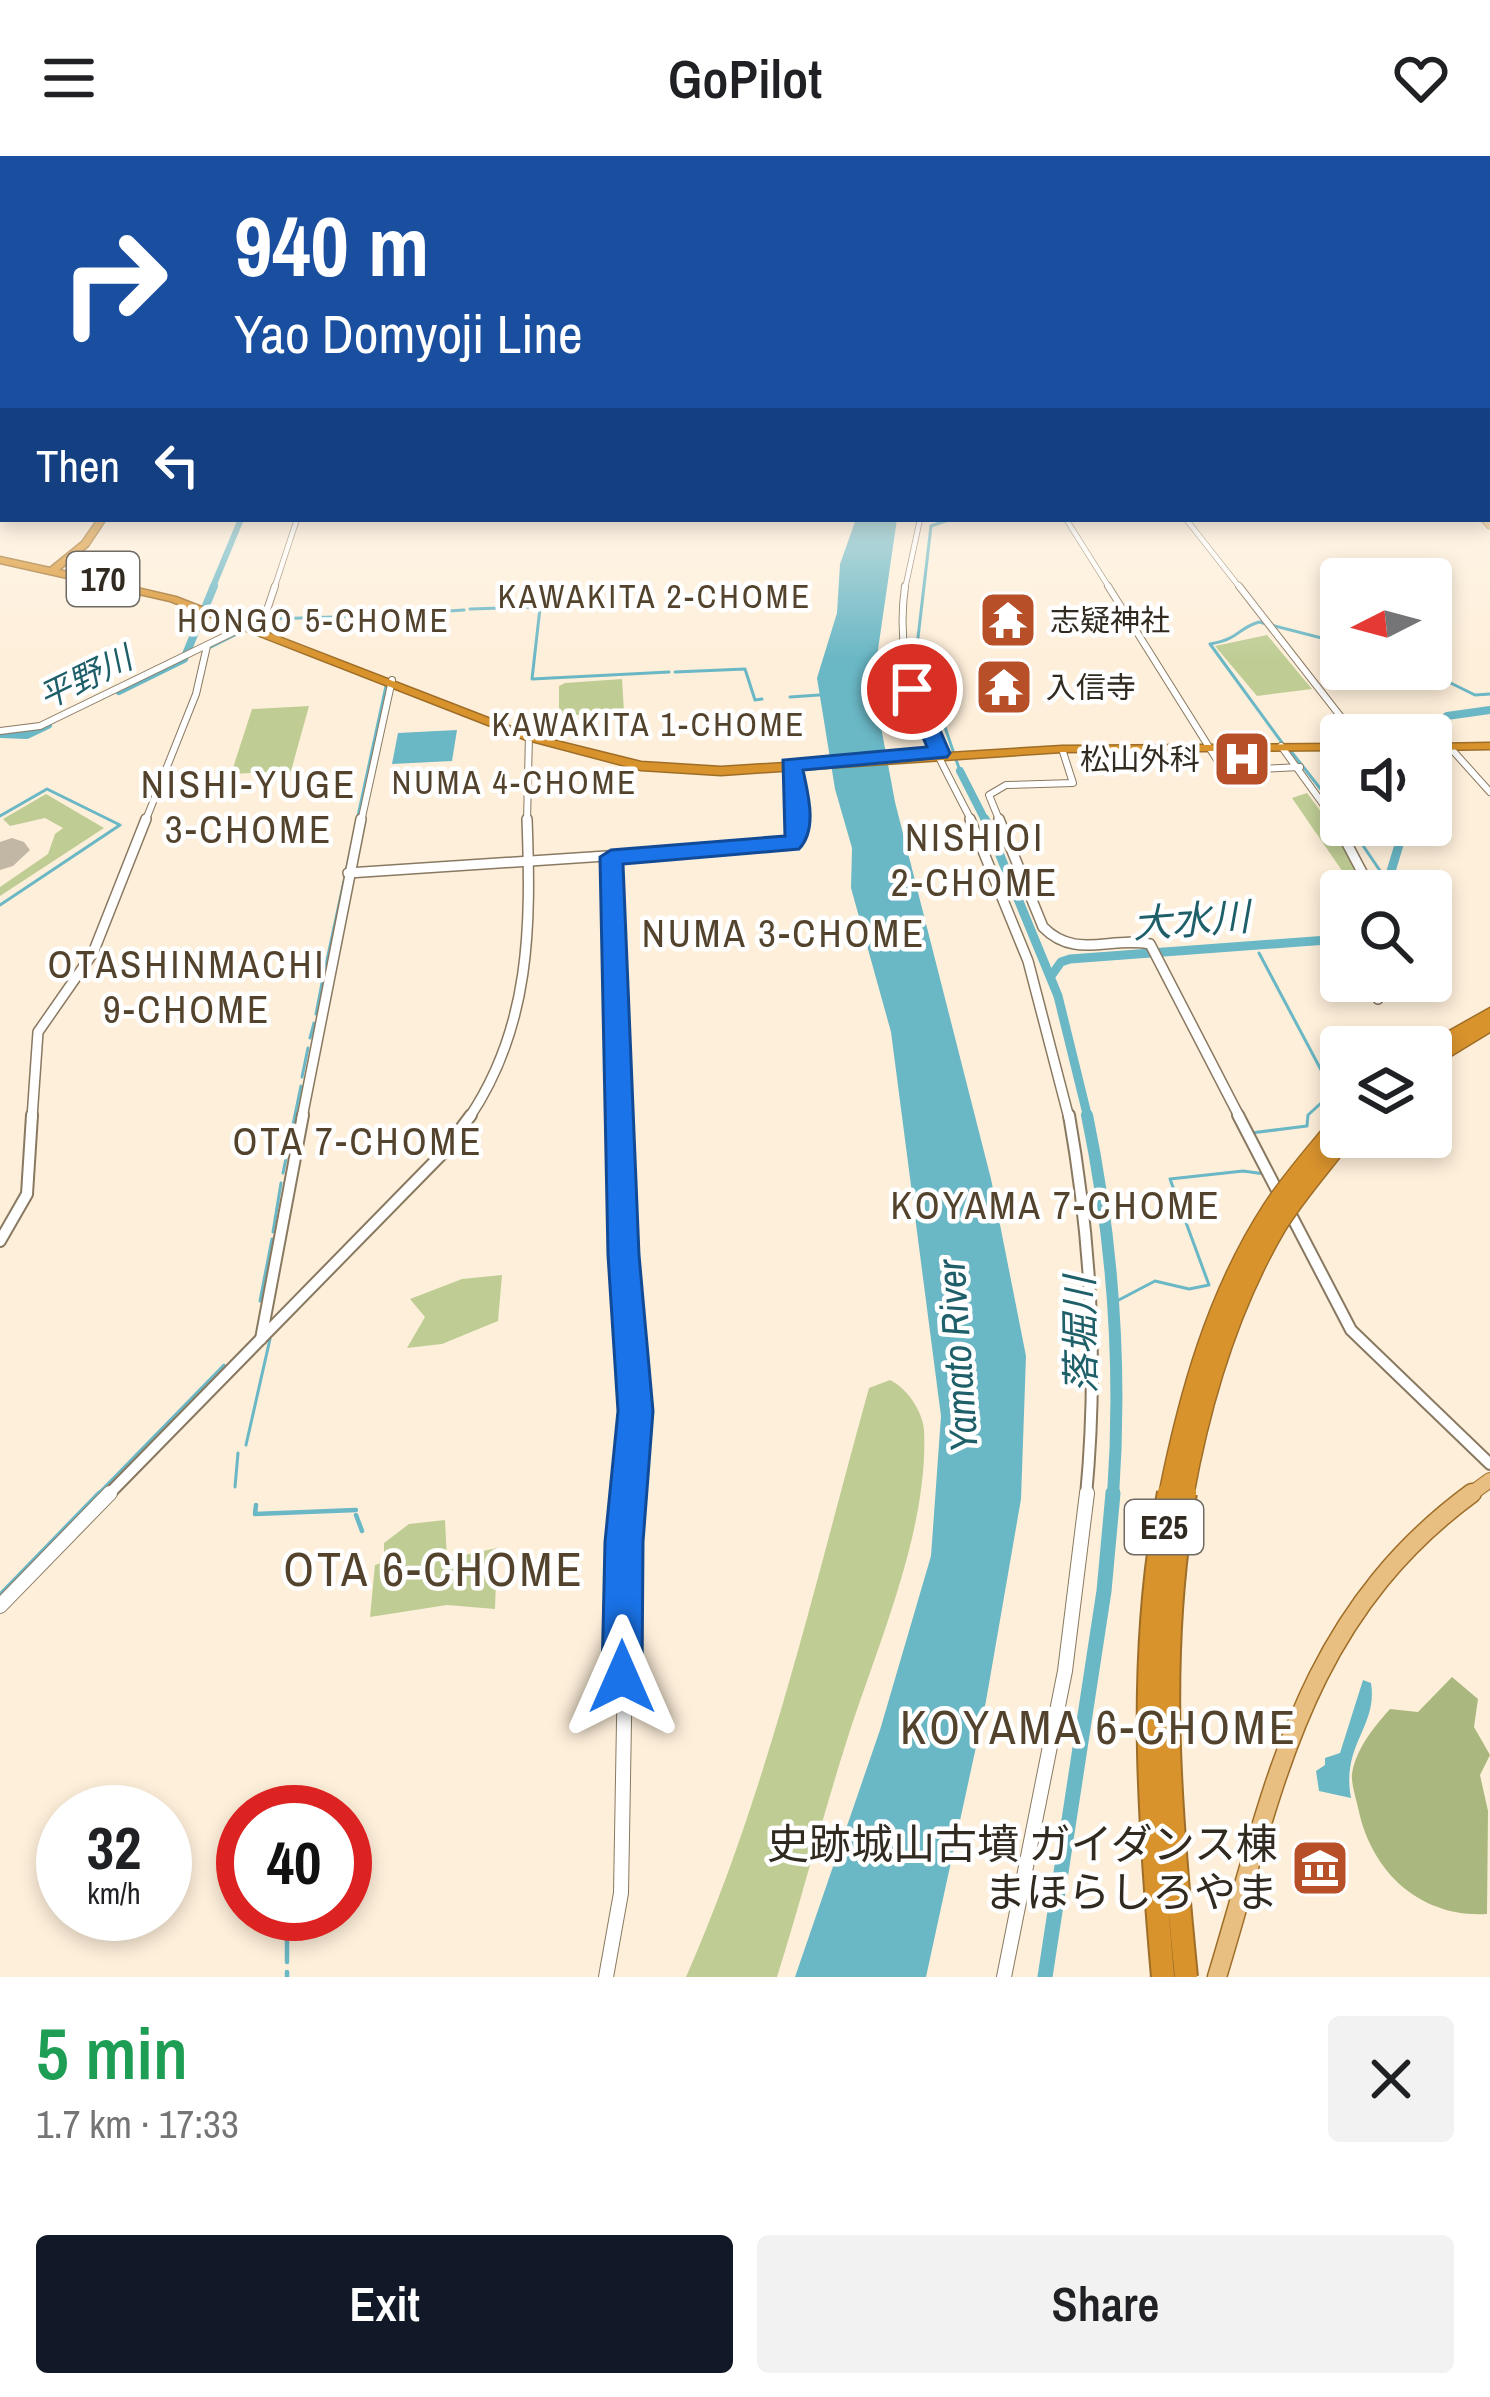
<!DOCTYPE html>
<meta charset="utf-8">
<style>
:root{--surface:#fff;--page:#f2f2f2;--text:#202124;--muted:#757577;--accent:#111827}
body{margin:0;font-family:"Archivo Narrow","Noto Sans JP",sans-serif;background:var(--page);color:var(--text);height:100vh;display:flex;flex-direction:column;font-size:45px;white-space:nowrap}
*{box-sizing:border-box;margin:0}
p{font-size:39px;color:var(--muted)}
.icon{flex:none;width:66px;height:66px;fill:none;stroke:currentColor;stroke-width:2;stroke-linecap:round;stroke-linejoin:round}
.map{position:relative;height:1821px;overflow:hidden}
.side{display:flex;flex-direction:column;background:var(--surface);flex:1}
.side>*{flex:none}
.top-card{position:absolute;left:0px;top:0px;width:1491px;height:366px;box-shadow:0 6px 18px #0003;background:#1a4fa0;color:#fff;overflow:hidden}
.needle{width:78px;rotate:264deg}
.buttons{position:absolute;left:1320px;top:402px;display:grid;gap:24px}
.buttons a{display:grid;place-items:center;width:132px;height:132px;border-radius:12px;background:var(--surface);box-shadow:0 6px 18px #0003;font-size:60px}
.speed{position:absolute;left:36px;top:1629px;display:flex;gap:24px;font-size:60px;font-weight:700;text-align:center}
.speed>*{display:grid;place-content:center;width:156px;height:156px;border-radius:50%;background:var(--surface);box-shadow:0 6px 18px #0003;line-height:1}
.speed small{font-size:30px;font-weight:400}
.speed .limit{border:18px solid #d22;background:#fff;color:#111}
.pin{position:absolute;display:grid;place-items:center;width:102px;height:102px;color:#fff;margin:-51px;border:6px solid #fff;border-radius:50%;box-shadow:0 3px 12px #0007}
.me{position:absolute;width:132px;margin:-66px;rotate:0deg;stroke-linejoin:round;filter:drop-shadow(0 0 9px #0008)}
.turn{display:flex;align-items:center;gap:42px;height:252px;padding:0 36px;font-size:54px}
.turn .icon{width:156px;height:156px;stroke-width:2.5}
.turn b{display:block;font-size:84px;line-height:102px}
.then{display:flex;align-items:center;height:114px;padding:0 36px;background:#0003;gap:24px;font-size:45px}
.round{display:grid;place-items:center;flex:none;width:126px;height:126px;border-radius:12px;background:var(--page)}
.summary{display:flex;align-items:center;justify-content:space-between;height:204px;padding:0 36px}
h1{font-size:72px;font-weight:600;line-height:90px;color:#1e9e55}
.action{display:flex;gap:24px;margin-top:auto;padding:24px 36px}
.action a{flex:1;height:138px;border-radius:12px;background:var(--accent);color:#fff;font-size:48px;font-weight:600;line-height:138px;text-align:center}
.action a+a{background:var(--page);color:var(--text)}
header{display:flex;justify-content:space-between;align-items:center;height:156px;padding:0 36px;background:var(--surface);font-size:54px;font-weight:600}
.map>svg:first-child{display:block}
.green{fill:#bfcd95}
.forest{fill:#aab87f}
.water{fill:#6ab7c5}
.lines{fill:none;stroke-linecap:round;stroke-linejoin:round}
.stream-far1{stroke:#6ab7c5;stroke-width:3}
.stream{stroke:#6ab7c5;stroke-width:4.5}
.river-far4{stroke:#6ab7c5;stroke-width:6}
.river-far3{stroke:#6ab7c5;stroke-width:8}
.river-far2{stroke:#6ab7c5;stroke-width:9}
.river-far1{stroke:#6ab7c5;stroke-width:12}
.river{stroke:#6ab7c5;stroke-width:15}
.runway{fill:#c2b6a4;fill-rule:evenodd}
.secondary-far4-casing{stroke:#8a7961;stroke-width:6}
.secondary-far3-casing{stroke:#8a7961;stroke-width:8}
.secondary-far2-casing{stroke:#8a7961;stroke-width:12}
.secondary-far1-casing{stroke:#8a7961;stroke-width:14}
.secondary-casing{stroke:#8a7961;stroke-width:16}
.primary-far2-casing{stroke:#9e6e28;stroke-width:9}
.primary-far1-casing{stroke:#9e6e28;stroke-width:16}
.primary-casing{stroke:#9e6e28;stroke-width:21}
.highway-casing{stroke:#9e6e28;stroke-width:3}
.secondary-far4{stroke:#fff;stroke-width:4.5}
.secondary-far3{stroke:#fff;stroke-width:6}
.secondary-far2{stroke:#fff;stroke-width:9}
.secondary-far1{stroke:#fff;stroke-width:10}
.secondary{stroke:#fff;stroke-width:14}
.primary-far2{stroke:#e8be81;stroke-width:8}
.primary-far1{stroke:#e8be81;stroke-width:14}
.primary{stroke:#e8be81;stroke-width:18}
.highway{fill:#d9932d;fill-rule:evenodd}
.highway-bridge-far1-casing{stroke:#9e6e28;stroke-width:21;stroke-linecap:butt}
.highway-bridge-casing{stroke:#9e6e28;stroke-width:26;stroke-linecap:butt}
.highway-bridge-far1{stroke:#d9932d;stroke-width:18}
.highway-bridge{stroke:#d9932d;stroke-width:22}
.route{fill:#1a73e8;stroke:#114b97;stroke-width:3}
.labels{text-anchor:middle;dominant-baseline:central;stroke-width:9;stroke-linejoin:round;paint-order:stroke}
.far-poi-label{font-size:30px;fill:#312a20;stroke:#fff;text-anchor:start}
.shield{fill:#fff;stroke:#6f6a63;stroke-width:3}
.shield-label{font-size:33px;font-weight:bold;fill:#312a20}
.far-neighbourhood-label{font-size:33px;letter-spacing:3px;fill:#53432d;stroke:#fff}
.far-water-label{font-size:33px;font-style:italic;fill:#1f5f69;stroke:#fff}
.neighbourhood-label{font-size:39px;letter-spacing:3px;fill:#53432d;stroke:#fff}
.water-label{font-size:39px;font-style:italic;fill:#1f5f69;stroke:#fff}
.near-poi-label{font-size:42px;fill:#312a20;stroke:#fff;text-anchor:end}
.near-neighbourhood-label{font-size:48px;letter-spacing:3px;fill:#53432d;stroke:#fff}
</style>
<header><svg class="icon" aria-label="menu" viewBox="0 0 24 24"><path d="M4 6h16M4 12h16M4 18h16"/></svg>GoPilot<svg class="icon" aria-label="heart" viewBox="0 0 24 24"><path d="M12 20l-8-8c-3-5 5-10 8-4 3-6 11-1 8 4z"/></svg></header>
<div class="map">
<svg width="1490" height="1821" viewBox="0 0 1490 1821">
<rect width="100%" height="100%" fill="#feefda"/>
<g class="green">
<polygon points="1267,479 1312,533 1257,540 1215,490"/>
<polygon points="622,523 624,556 559,560 559,530 565,527"/>
<polygon points="309,550 291,615 231,618 252,553"/>
<polygon points="1307,637 1368,719 1367,735 1356,735 1292,642"/>
<polygon points="46,638 104,672 0,740 0,731 48,698 55,678 63,672 45,662 10,670 3,663"/>
<polygon points="502,1119 498,1165 442,1188 407,1192 425,1161 410,1143 462,1123"/>
<path d="M890,1224C907,1232 923,1256 924,1274C929,1374 877,1490 847,1584C822,1662 802,1742 777,1821H686C769,1632 814,1430 869,1232Z"/>
<polygon points="445,1364 447,1403 497,1392 495,1453 447,1449 370,1461 375,1409 384,1406 384,1387 409,1368"/>
</g>
<path class="forest" d="M1452,1521L1478,1543L1474,1571L1490,1599L1480,1619L1488,1655L1487,1758C1422,1762 1373,1718 1359,1656C1357,1645 1351,1629 1352,1618C1356,1593 1373,1572 1390,1553L1418,1556Z"/>
<g class="water">
<polygon points="856,363 897,363 873,528 895,646 991,1023 1026,1200 1021,1343 986,1545 926,1821 795,1821 880,1574 931,1400 941,1260 891,876 851,732 852,692 835,633 817,522 837,457 840,408"/>
<polygon points="457,574 452,605 392,608 398,577"/>
<path d="M1363,1524L1371,1527C1378,1571 1341,1588 1351,1642L1319,1635L1316,1615L1325,1609V1602L1340,1597Z"/>
</g>
<g class="lines">
<g class="stream-far1">
<polyline points="951,363 931,370 917,490 960,615"/>
<polyline points="540,452 532,523 669,516"/>
<polyline points="470,453 535,451"/>
<polyline points="418,457 464,454"/>
<polyline points="403,458 411,457"/>
<polyline points="341,461 398,458"/>
<polyline points="268,463 335,461"/>
<polyline points="200,466 206,466"/>
<polyline points="211,491 247,473"/>
<polyline points="1422,513 1475,539 1490,538"/>
<polyline points="675,516 745,513 755,544 762,543"/>
<polyline points="790,541 819,539"/>
<path d="M1283,588L1210,488C1240,483 1236,473 1259,466L1341,487"/>
<polyline points="1290,594 1341,659"/>
<polyline points="0,660 47,633 120,669 0,749"/>
<polyline points="1349,669 1387,725"/>
<polyline points="324,818 386,530"/>
<polyline points="316,858 322,827"/>
<polyline points="310,882 314,867"/>
<polyline points="302,921 308,892"/>
<polyline points="1251,977 1307,970 1308,959 1320,948 1337,944 1259,797"/>
<polyline points="283,1017 301,930"/>
<polyline points="273,1076 281,1027"/>
<polyline points="260,1145 272,1083"/>
<polyline points="1113,1147 1155,1125 1189,1133 1209,1129 1170,1023 1243,1015 1265,1018"/>
<polyline points="246,1289 270,1183"/>
<polyline points="235,1331 238,1297"/>
<polyline points="96,1340 224,1209"/>
</g>
<g class="stream">
<polyline points="256,1349 255,1358 356,1354"/>
<polyline points="356,1359 362,1375"/>
<polyline points="0,1439 99,1337"/>
<polyline points="330,1656 333,1647"/>
<polyline points="287,1758 287,1806"/>
<polyline points="287,1816 287,1821"/>
</g>
<polyline class="river-far4" points="212,433 241,363"/>
<g class="river-far3">
<polyline points="119,535 184,503 214,430"/>
<polyline points="0,578 27,579 48,569"/>
<polyline points="1430,579 1447,560 1490,554"/>
<polyline points="960,615 986,666"/>
</g>
<g class="river-far2">
<polyline points="985,663 1058,840 1088,962"/>
<polyline points="1385,735 1405,669"/>
<polyline points="1051,820 1061,806 1070,803 1341,783"/>
</g>
<path class="river-far1" d="M1087,959C1113,1084 1122,1213 1113,1340"/>
<polyline class="river" points="1045,1821 1104,1435 1113,1337"/>
<polygon class="runway" points="12,682 24,686 30,694 13,710 0,714 0,686"/>
<g class="secondary-far4-casing">
<g id="secondary-far4">
<polyline points="1066,363 1110,433"/>
<polyline points="1186,363 1241,433"/>
<polyline points="274,433 297,363"/>
<polyline points="905,433 920,363"/>
</g>
</g>
<g class="secondary-far3-casing">
<g id="secondary-far3">
<path d="M905,430C892,525 931,585 972,666"/>
<polyline points="1108,430 1224,615 1300,611"/>
<polyline points="1239,430 1355,579"/>
<polyline points="254,473 263,466 275,430"/>
<polyline points="0,575 40,570 250,468"/>
<polyline points="1446,587 1490,636"/>
<polyline points="1281,590 1336,666"/>
<polyline points="791,608 798,638 797,666"/>
<polyline points="145,666 196,538 207,490"/>
<polyline points="361,666 392,524"/>
<polyline points="527,666 529,578"/>
<polyline points="1000,666 989,639 1006,629 1073,627 1063,596"/>
</g>
</g>
<g class="secondary-far2-casing">
<g id="secondary-far2">
<polyline points="970,663 1028,805 1069,962"/>
<path d="M999,663L1043,771C1075,804 1110,780 1150,788L1240,962"/>
<polyline points="1334,663 1372,735"/>
<polyline points="611,701 619,962"/>
<polyline points="348,717 787,688 797,682 797,663"/>
<polyline points="1341,770 1335,775 1341,787"/>
<polyline points="1366,825 1378,843"/>
<polyline points="32,962 38,876 93,797 146,663"/>
<polyline points="302,962 361,663"/>
<path d="M469,962C531,870 531,770 527,663"/>
</g>
</g>
<g class="secondary-far1-casing">
<g id="secondary-far1">
<polyline points="619,959 635,1254 628,1340"/>
<path d="M1069,959C1091,1084 1098,1214 1086,1340"/>
<polyline points="1238,959 1280,1040"/>
<polyline points="1289,1055 1351,1174 1490,1308"/>
<polyline points="0,1085 27,1038 32,959"/>
<polyline points="261,1183 303,959"/>
<polyline points="107,1340 441,999 471,959"/>
</g>
</g>
<g class="secondary-casing">
<g id="secondary">
<polyline points="0,1450 110,1337"/>
<polyline points="606,1821 621,1737 628,1337"/>
<polyline points="1004,1821 1065,1515 1087,1337"/>
</g>
</g>
<g class="primary-far2-casing">
<polyline id="primary-far2" points="1485,363 1490,369"/>
</g>
<g class="primary-far1-casing">
<polyline id="primary-far1" points="1468,1340 1490,1324"/>
</g>
<g class="primary-casing">
<path id="primary" d="M1217,1821C1275,1631 1301,1463 1472,1337"/>
</g>
<g class="highway-casing">
<g id="highway">
<rect x="1488" y="333" width="2" height="6"/>
<polygon points="3,349 3,355 0,356 0,350"/>
<polygon points="98,363 106,363 88,390 59,414 176,441 532,579 641,606 721,611 1062,590 1341,588 1341,594 1062,596 721,619 641,614 524,583 170,445 0,407 0,401 50,412 82,386"/>
<polygon points="1490,587 1490,593 1431,594 1431,588"/>
<polygon points="1490,852 1490,876 1431,912 1431,899 1434,897 1431,898 1431,891 1424,891 1426,888"/>
</g>
</g>
<use href="#secondary-far4" class="secondary-far4"/>
<use href="#secondary-far3" class="secondary-far3"/>
<use href="#secondary-far2" class="secondary-far2"/>
<use href="#secondary-far1" class="secondary-far1"/>
<use href="#secondary" class="secondary"/>
<use href="#primary-far2" class="primary-far2"/>
<use href="#primary-far1" class="primary-far1"/>
<use href="#primary" class="primary"/>
<use href="#highway" class="highway"/>
<g class="highway-bridge-far1-casing">
<g id="highway-bridge-far1">
<path d="M1168,1340C1188,1240 1216,1139 1272,1053C1292,1022 1318,994 1341,965"/>
<path d="M1184,1340C1201,1246 1228,1153 1277,1070C1296,1039 1322,1010 1344,981"/>
</g>
</g>
<g class="highway-bridge-casing">
<g id="highway-bridge">
<path d="M1185,1337C1156,1497 1170,1661 1186,1821"/>
<path d="M1163,1821C1149,1661 1137,1496 1169,1337"/>
</g>
</g>
<use href="#highway-bridge-far1" class="highway-bridge-far1"/>
<use href="#highway-bridge" class="highway-bridge"/>
</g>
<linearGradient id="sky" x2="0" y2="1"><stop stop-color="#75b5da"/><stop offset="0.49" stop-color="#fff8ee"/><stop offset="1" stop-color="#fff8ee" stop-opacity="0"/></linearGradient>
<rect width="1490" height="504" fill="url(#sky)"/>
<path class="route" d="M912,528L922,533L950,597L947,601L803,614C808,638 818,673 799,693L623,708L639,1099L653,1255L643,1386L642,1521L636,1535L622,1541L608,1535L602,1521L605,1386L618,1255L608,1099L600,701L611,694L785,680L783,604L927,591L903,533Z"/>
<defs>
<g id="temple-square" transform="scale(3)"><rect x="-9" y="-9" width="18" height="18" rx="4" fill="#b75028" stroke="#fff"/><path d="M0-6L5-2H3V0L6.5 2.5H4V6H1.5V3h-3V6H-4V2.5H-6.5L-3 0V-2H-5Z" fill="#fff"/></g>
<g id="hospital-square" transform="scale(3)"><rect x="-9" y="-9" width="18" height="18" rx="4" fill="#b75028" stroke="#fff"/><path d="M-5-5h3v3.5h4V-5h3V5h-3V1.5h-4V5h-3Z" fill="#fff"/></g>
<g id="museum-square" transform="scale(3)"><rect x="-9" y="-9" width="18" height="18" rx="4" fill="#b75028" stroke="#fff"/><path d="M0-6L6-3V-2H-6V-3ZM-5-1h2V3h-2ZM-1-1h2V3h-2ZM3-1h2V3H3ZM-6 4H6V6H-6Z" fill="#fff"/></g>
</defs>
<g fill-rule="evenodd">
<use href="#temple-square" x="1008" y="464"/>
<use href="#temple-square" x="1004" y="531"/>
<use href="#hospital-square" x="1242" y="603"/>
<use href="#museum-square" x="1320" y="1712"/>
</g>
<g class="labels">
<g class="far-poi-label">
<text x="1050" y="464">志疑神社</text>
<text x="1046" y="531">入信寺</text>
<text x="1200" y="603" text-anchor="end">松山外科</text>
</g>
<g class="shield">
<rect x="67" y="396" width="72" height="54" rx="9"/>
<rect x="1125" y="1344" width="78" height="54" rx="9"/>
</g>
<g class="shield-label">
<text x="103" y="423">170</text>
<text x="1164" y="1371">E25</text>
</g>
<g class="far-neighbourhood-label">
<text x="655" y="440">KAWAKITA 2-CHOME</text>
<text x="314" y="464">HONGO 5-CHOME</text>
<text x="649" y="568">KAWAKITA 1-CHOME</text>
<text x="515" y="626">NUMA 4-CHOME</text>
</g>
<g class="far-water-label">
<text transform="translate(85 521) rotate(-26)">平野川</text>
</g>
<g class="neighbourhood-label">
<text x="249" y="628">NISHI-YUGE<tspan x="249" dy="45">3-CHOME</tspan></text>
<text x="975" y="681">NISHIOI<tspan x="975" dy="45">2-CHOME</tspan></text>
<text x="784" y="777">NUMA 3-CHOME</text>
<text x="187" y="808">OTASHINMACHI<tspan x="187" dy="45">9-CHOME</tspan></text>
<text x="358" y="985">OTA 7-CHOME</text>
<text x="1056" y="1049">KOYAMA 7-CHOME</text>
</g>
<g class="water-label">
<text transform="translate(1191 764) rotate(-4)">大水川</text>
<text transform="translate(1080 1179) rotate(-91)">落堀川</text>
<text transform="translate(957 1200) rotate(-94)">Yamato River</text>
</g>
<g class="near-poi-label">
<text x="1278" y="1688">史跡城山古墳 ガイダンス棟<tspan x="1278" dy="48">まほらしろやま</tspan></text>
</g>
<g class="near-neighbourhood-label">
<text x="434" y="1412">OTA 6-CHOME</text>
<text x="1099" y="1570">KOYAMA 6-CHOME</text>
</g>
</g>
</svg>
<div class="buttons">
<a><svg class="needle" viewBox="-14 -14 28 28"><path d="M0-13l5 13h-10z" fill="#e53935"/><path d="M0 13l5-13h-10z" fill="#757577"/></svg></a>
<a><svg class="icon" aria-label="sound" viewBox="0 0 24 24"><path d="M4 9h4l5-4v14l-5-4H4zM17 9q2 3 0 6"/></svg></a>
<a><svg class="icon" aria-label="search" viewBox="0 0 24 24"><circle cx="10" cy="10" r="6"/><path d="M15 15l6 6"/></svg></a>
<a><svg class="icon" aria-label="layers" viewBox="0 0 24 24"><path d="M12 4l9 5-9 5-9-5zM3 14l9 5 9-5"/></svg></a>
</div>
<div class="speed"><div>32<small>km/h</small></div><div class="limit">40</div></div>
<div class="pin" style="left:912px;top:533px;background:#d93025"><svg class="icon" aria-label="arrive" viewBox="0 0 24 24"><path d="M6 21V4h12l-3 4 3 4H6"/></svg></div>
<svg class="me" style="left:622px;top:1521px" viewBox="-20 -20 40 40"><path d="M0-17L14 15 0 8-14 15z" fill="#1a73e8" stroke="#fff" stroke-width="4"/></svg>
<div class="top-card">
<div class="turn"><svg class="icon" aria-label="right" viewBox="0 0 24 24"><path d="M7 20v-9h11M14 6l5 5-5 5"/></svg><div><b>940 m</b>Yao Domyoji Line</div></div>
<div class="then">Then<svg class="icon" aria-label="left" viewBox="0 0 24 24"><path d="M17 20v-9H6M10 6l-5 5 5 5"/></svg></div>
</div>
</div>
<section class="side">
<div class="summary"><div><h1>5 min</h1><p>1.7 km · 17:33</p></div><a class="round"><svg class="icon" aria-label="close" viewBox="0 0 24 24"><path d="M6 6l12 12M18 6L6 18"/></svg></a></div>
<div class="action"><a>Exit</a><a>Share</a></div>
</section>
